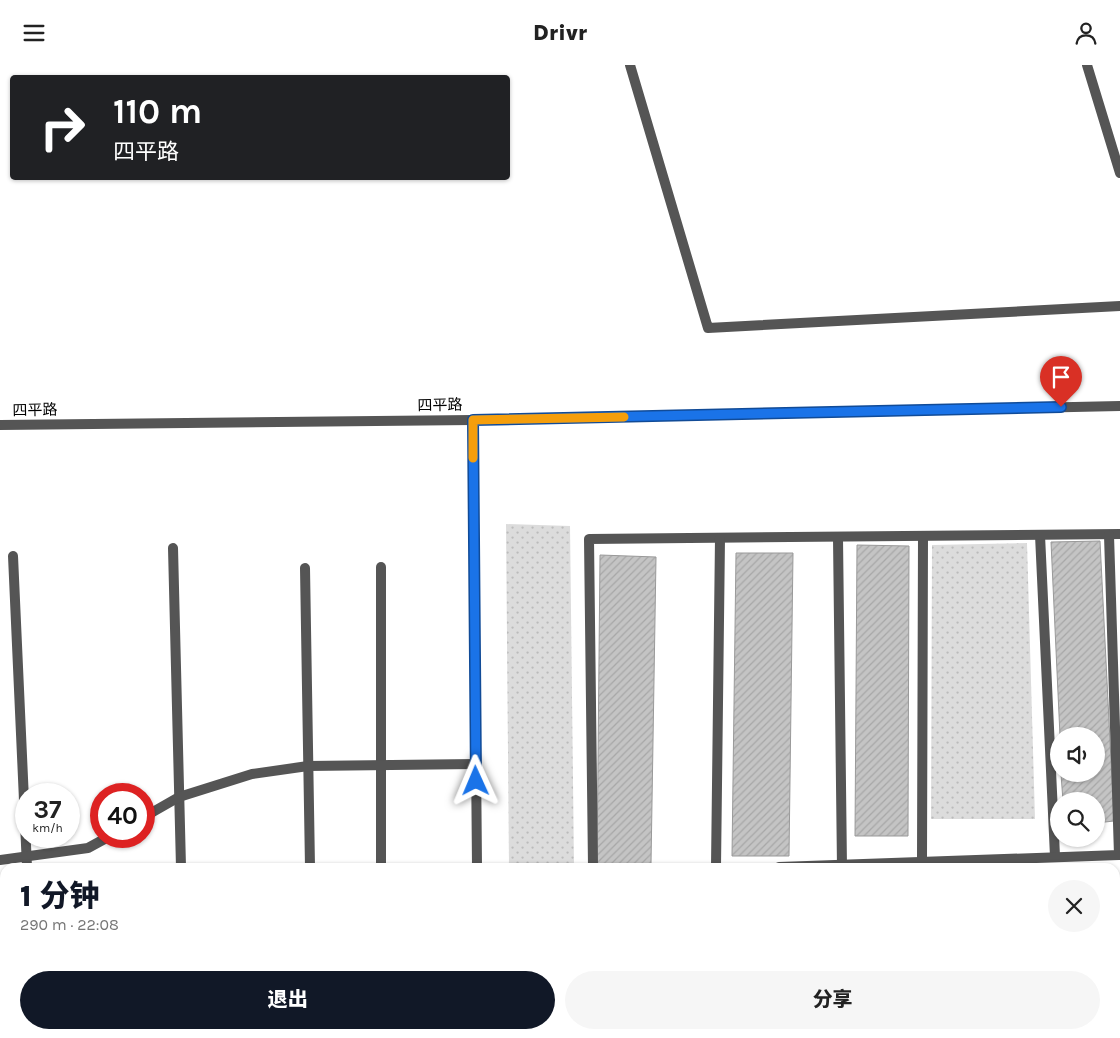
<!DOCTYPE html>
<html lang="zh">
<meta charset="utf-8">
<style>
:root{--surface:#fff;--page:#f6f6f6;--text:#222;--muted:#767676;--accent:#111827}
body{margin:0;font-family:Karla,"Noto Sans SC",sans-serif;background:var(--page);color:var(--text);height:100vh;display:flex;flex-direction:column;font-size:19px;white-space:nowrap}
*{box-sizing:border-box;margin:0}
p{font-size:16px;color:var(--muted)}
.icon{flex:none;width:28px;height:28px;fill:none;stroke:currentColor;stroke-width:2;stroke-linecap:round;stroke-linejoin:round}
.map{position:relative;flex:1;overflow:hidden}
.side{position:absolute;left:0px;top:798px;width:1120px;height:176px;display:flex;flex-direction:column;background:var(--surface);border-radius:15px 15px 0 0;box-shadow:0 1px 4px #0004}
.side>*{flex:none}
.hud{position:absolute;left:10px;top:10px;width:500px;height:105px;border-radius:5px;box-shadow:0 1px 4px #0004;background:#202124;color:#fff;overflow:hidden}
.fabs{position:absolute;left:1050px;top:662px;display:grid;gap:10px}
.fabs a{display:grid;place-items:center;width:55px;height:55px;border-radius:50%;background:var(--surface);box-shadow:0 1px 4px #0004;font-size:25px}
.speed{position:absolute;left:15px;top:718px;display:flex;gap:10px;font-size:25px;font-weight:700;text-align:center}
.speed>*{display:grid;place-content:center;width:65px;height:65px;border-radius:50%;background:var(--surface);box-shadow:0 1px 4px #0004;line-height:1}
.speed small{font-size:12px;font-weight:400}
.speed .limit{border:8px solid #d22;background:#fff;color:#111}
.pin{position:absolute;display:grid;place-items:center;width:42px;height:42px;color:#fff;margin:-51px -21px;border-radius:50% 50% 50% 0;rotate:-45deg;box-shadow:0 0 5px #0007}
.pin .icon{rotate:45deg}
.me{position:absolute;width:55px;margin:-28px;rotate:359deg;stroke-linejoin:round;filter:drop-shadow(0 0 4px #0008)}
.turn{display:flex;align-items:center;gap:18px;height:105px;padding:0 20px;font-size:22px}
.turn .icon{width:65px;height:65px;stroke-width:2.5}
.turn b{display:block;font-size:35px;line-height:42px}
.round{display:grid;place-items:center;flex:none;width:52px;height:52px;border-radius:26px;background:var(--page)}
.overview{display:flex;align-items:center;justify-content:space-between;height:85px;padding:0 20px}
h1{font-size:30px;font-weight:800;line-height:38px;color:var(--accent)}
.button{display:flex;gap:10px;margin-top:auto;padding:10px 20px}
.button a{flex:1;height:58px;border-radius:30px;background:var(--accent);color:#fff;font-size:20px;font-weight:800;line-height:58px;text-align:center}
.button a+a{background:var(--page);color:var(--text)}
header{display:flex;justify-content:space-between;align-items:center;height:65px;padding:0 20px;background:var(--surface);font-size:22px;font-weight:800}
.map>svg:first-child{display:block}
.park{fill:url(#park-dots)}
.building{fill:url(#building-hatch);stroke:#999}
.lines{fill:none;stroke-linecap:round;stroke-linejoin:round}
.service{stroke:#555;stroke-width:10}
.minor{stroke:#555;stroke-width:10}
.tertiary{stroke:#555;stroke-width:10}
.route-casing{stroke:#114b97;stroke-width:12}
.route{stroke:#1a73e8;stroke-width:9}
.slow{stroke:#f59e0b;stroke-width:9}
.labels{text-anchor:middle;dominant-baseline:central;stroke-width:4;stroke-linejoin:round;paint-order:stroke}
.street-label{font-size:15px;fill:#000;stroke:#fff}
</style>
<header><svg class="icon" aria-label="menu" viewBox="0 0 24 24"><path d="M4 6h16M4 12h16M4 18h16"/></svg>Drivr<svg class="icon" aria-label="person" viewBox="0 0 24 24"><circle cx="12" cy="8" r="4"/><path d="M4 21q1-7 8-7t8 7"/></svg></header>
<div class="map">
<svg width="1120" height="973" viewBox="0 0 1120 973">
<defs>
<pattern id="park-dots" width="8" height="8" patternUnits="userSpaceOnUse" patternTransform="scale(1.25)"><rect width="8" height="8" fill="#dcdcdc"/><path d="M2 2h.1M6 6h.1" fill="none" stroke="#bbb" stroke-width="1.8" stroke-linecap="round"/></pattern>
<pattern id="building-hatch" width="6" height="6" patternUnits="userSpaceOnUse" patternTransform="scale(1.25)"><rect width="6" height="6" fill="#c4c4c4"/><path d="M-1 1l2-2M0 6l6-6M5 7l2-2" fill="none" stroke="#a7a7a7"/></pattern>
</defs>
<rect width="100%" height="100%" fill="#fff"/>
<g class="park">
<polygon points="506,459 570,461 574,802 509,802"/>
<polygon points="1027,478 1035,754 931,754 932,480"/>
<rect x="507" y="969" width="62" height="4"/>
</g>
<g class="building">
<polygon points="1100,476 1114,756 1096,758 1096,736 1063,736 1061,709 1096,709 1096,671 1060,671 1051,477"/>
<polygon points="857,480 909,481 908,771 855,771"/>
<polygon points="736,488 793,488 789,791 732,791"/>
<polygon points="600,490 656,492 651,799 597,800"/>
<rect x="602" y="969" width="60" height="4"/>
<rect x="731" y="969" width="60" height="4"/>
<rect x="869" y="969" width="62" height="4"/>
<rect x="1004" y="969" width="65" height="4"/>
</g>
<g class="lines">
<g class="service">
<polyline points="1040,470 1055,791"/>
<polyline points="838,473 842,802"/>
<polyline points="173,483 181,802"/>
<polyline points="13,491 27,802"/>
<polyline points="381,502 381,802"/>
<polyline points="305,503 310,802"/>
<polyline points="144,752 179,732 252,709 308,701 475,699"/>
<polyline points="0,795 88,783 110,771"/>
<polyline points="922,796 923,471"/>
<polyline points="593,802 589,474 1120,469"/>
<polyline points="716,802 720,473"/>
<polyline points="779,802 1119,790 1109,470"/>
<polyline points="34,969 35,973"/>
<polyline points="185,969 185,973"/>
<polyline points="312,969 312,973"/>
<polyline points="383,969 383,973"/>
<polyline points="846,969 846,973"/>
<polyline points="257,973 263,969"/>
</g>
<g class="minor">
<polyline points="630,0 708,263 1120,241"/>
<polyline points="1087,0 1120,108"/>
</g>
<g class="tertiary">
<polyline points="473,355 477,802"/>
<polyline points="0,360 473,355 1120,341"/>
<polyline points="479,969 479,973"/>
</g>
</g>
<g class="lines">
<g class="route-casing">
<polyline id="route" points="476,716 473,355 1061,342"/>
</g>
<use href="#route" class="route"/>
<polyline class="slow" points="473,393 473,355 624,352"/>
</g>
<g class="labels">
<g class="street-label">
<text transform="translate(440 340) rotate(-1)">四平路</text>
<text transform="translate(35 345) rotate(-1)">四平路</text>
</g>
</g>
</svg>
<div class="fabs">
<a><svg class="icon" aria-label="sound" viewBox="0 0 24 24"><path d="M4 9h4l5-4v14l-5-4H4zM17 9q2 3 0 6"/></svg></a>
<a><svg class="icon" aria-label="search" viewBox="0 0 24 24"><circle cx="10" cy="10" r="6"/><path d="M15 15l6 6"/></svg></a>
</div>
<div class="speed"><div>37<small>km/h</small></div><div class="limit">40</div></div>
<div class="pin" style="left:1061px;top:342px;background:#d93025"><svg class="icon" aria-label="arrive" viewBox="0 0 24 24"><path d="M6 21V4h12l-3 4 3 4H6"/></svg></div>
<svg class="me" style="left:476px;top:716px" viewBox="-20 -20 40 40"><path d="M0-17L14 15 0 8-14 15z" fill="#1a73e8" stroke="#fff" stroke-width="4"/></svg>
<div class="hud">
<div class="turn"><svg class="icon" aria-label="right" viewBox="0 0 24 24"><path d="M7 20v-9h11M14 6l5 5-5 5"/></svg><div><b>110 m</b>四平路</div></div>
</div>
<section class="side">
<div class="overview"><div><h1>1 分钟</h1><p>290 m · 22:08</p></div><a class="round"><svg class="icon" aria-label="close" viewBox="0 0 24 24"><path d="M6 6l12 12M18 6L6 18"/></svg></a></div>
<div class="button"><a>退出</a><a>分享</a></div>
</section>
</div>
